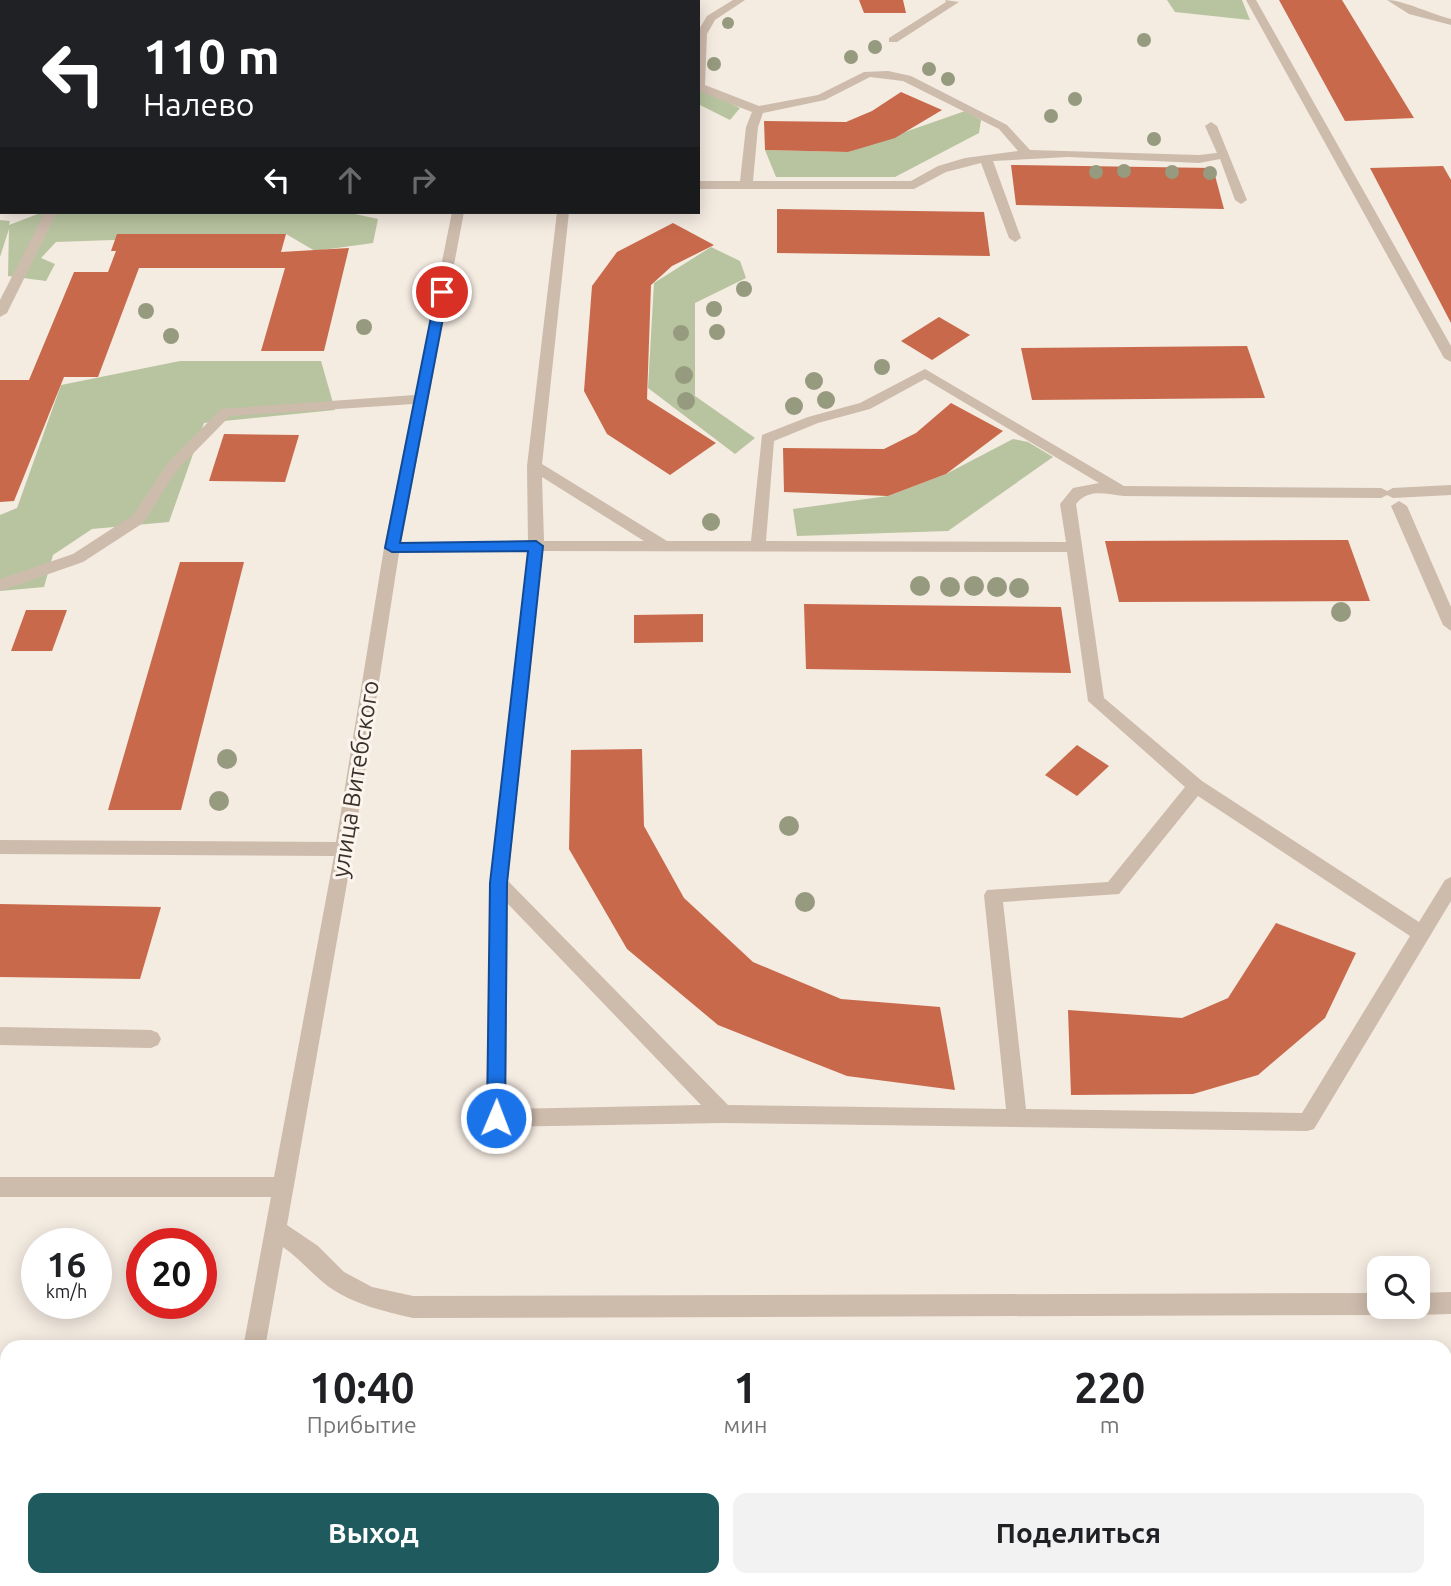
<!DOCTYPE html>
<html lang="ru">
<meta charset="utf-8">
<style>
:root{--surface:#fff;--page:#f2f2f2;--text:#202124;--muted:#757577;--accent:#1f5a5e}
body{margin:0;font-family:Ubuntu,sans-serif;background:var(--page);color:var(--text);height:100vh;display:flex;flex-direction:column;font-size:26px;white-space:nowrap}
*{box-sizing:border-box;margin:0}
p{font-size:23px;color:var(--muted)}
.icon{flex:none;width:38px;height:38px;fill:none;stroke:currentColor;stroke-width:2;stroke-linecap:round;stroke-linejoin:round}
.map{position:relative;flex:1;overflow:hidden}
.details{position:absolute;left:0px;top:1340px;width:1452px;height:247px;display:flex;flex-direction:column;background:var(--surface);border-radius:21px 21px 0 0;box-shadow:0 4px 18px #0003}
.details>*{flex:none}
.banner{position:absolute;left:0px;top:0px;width:700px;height:214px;box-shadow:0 4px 18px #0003;background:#202124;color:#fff;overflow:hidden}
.fabs{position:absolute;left:1367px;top:1256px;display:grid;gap:14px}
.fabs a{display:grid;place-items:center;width:63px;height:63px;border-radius:14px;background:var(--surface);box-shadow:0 4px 18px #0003;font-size:35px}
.speed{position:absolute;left:21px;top:1228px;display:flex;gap:14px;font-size:35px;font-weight:700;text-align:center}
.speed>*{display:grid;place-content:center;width:91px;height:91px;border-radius:50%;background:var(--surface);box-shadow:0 4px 18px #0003;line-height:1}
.speed small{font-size:18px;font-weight:400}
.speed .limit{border:10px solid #d22;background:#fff;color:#111}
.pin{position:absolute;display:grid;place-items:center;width:60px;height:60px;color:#fff;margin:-30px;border:4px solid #fff;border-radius:50%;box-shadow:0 2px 7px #0007}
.me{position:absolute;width:77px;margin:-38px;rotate:1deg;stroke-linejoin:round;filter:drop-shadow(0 0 5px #0008)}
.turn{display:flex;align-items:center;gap:24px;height:147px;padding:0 28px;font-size:32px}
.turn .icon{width:91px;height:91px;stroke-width:2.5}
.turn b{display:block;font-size:49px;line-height:60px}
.lanes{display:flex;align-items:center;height:66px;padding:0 28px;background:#0003;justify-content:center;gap:35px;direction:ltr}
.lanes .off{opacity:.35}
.eta{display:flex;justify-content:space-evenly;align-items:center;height:119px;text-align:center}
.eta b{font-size:42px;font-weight:600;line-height:49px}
.action{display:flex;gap:14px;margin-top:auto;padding:14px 28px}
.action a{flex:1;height:80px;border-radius:14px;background:var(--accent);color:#fff;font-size:28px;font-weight:600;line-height:80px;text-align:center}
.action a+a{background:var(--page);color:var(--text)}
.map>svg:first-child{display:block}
.green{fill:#b8c4a0}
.building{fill:#c8694b}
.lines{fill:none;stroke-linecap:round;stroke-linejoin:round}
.minor{fill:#cdbbac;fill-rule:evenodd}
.tree{fill:#969b7f}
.route{fill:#1a73e8;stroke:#114b97;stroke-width:2}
.labels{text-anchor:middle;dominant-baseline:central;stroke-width:6;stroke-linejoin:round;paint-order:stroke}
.street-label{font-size:24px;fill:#3b302b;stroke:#fbf5ee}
</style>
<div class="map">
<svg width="1451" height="1586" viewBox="0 0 1451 1586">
<rect width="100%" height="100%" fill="#f4ebe1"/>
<g class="green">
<polygon points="1167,0 1242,0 1250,20 1175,12"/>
<polygon points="698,87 740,108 730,120 698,104"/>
<polygon points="965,111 981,120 979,133 895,177 776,177 765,150 848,152"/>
<polygon points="43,212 346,212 378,219 373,243 315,251 286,234 56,242 41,258 55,264 46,281 8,276 9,229 0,257 0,220 10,221 9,225"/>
<polygon points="711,247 740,261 746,278 695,303 695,396 755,438 735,454 648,388 654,283"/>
<polygon points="180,361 321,361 335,410 204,423 169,522 92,529 53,555 44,587 0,591 0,515 17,508 61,385"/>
<polygon points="1013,439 1028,442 1053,457 948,531 797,536 793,509 888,496 946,474"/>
</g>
<g class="building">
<polygon points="859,0 903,0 906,13 864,13"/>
<polygon points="1279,0 1342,0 1414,118 1345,121"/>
<polygon points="901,92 942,110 895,138 848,152 765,150 764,121 846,122 872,111"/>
<polygon points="1011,165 1213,168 1224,209 1016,205"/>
<polygon points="1443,166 1451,180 1451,323 1370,168"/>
<polygon points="777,209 984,212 990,256 777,253"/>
<polygon points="673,223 714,245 672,266 651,285 647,399 716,443 670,475 607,434 584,391 592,286 617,252"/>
<polygon points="117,234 286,234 281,252 349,248 324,351 261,351 285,268 139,268 98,377 64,377 14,501 0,502 0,380 29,380 74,272 108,272 116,251 111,251"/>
<polygon points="939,317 970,335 932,360 901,341"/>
<polygon points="1247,346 1265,398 1032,400 1021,348"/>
<polygon points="951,403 1003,431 946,474 888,496 784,492 783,448 884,449 916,433"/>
<polygon points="224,434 299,435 285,482 209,481"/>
<polygon points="1348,540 1370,601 1119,602 1105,541"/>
<polygon points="180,562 244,562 181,810 108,810"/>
<polygon points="804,604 1061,607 1071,673 806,669"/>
<polygon points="26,610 67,610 52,651 11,651"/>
<polygon points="703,614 703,642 634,643 634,615"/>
<polygon points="1077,745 1109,766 1077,796 1045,775"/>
<polygon points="642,749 644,826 684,898 753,962 841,999 940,1007 955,1090 847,1076 718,1025 627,949 569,849 571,750"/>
<polygon points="0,904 161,907 140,979 0,977"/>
<polygon points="1276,923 1356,953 1325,1018 1258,1075 1193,1094 1071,1095 1068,1010 1182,1018 1228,998"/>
</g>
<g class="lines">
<g class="minor">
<polygon points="156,0 166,0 155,2"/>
<polygon points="266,0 278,0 265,2"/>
<polygon points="503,0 513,0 502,2"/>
<polygon points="581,0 591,0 580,2"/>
<path d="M733,0H745L715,20L707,34L705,85L759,106L818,95L864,72L888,71L911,76L1007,125L1030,150L1199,155L1217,153L1205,126L1211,122L1217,126L1247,200L1241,204L1235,200L1220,159L1199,163L1068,157L993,161L1021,238L1015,242L1009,238L981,163L946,172L914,189H698V181H740L746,127L752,112L698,91V31L707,16ZM870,77L903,81L999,129L1018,151L965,158L938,166L911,181H753L758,127L763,113L825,100Z"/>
<polygon points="945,0 959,2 897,42 889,42 889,38 946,2"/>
<polygon points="1246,0 1256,0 1451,346 1451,362 1444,358"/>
<path d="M1387,0C1402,0 1432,14 1451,19V25L1409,14Z"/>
<rect x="0" y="145" width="2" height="8"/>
<polygon points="45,212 57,212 7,313 0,317 0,300"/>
<path d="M452,212H464L401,543L528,541L527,466L557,212H569L542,464L667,541H751L762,435L808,417L860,403L925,369L1124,486L1381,488L1387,491L1393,488L1451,485V495L1393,498L1387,495L1381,498L1124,496C1106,494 1088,488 1076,504L1104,698L1202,781L1419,922L1445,880L1451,877V901L1314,1129L1307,1131L723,1123L496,1127L489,1125L486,1118L490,883L528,551L399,553L353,849L287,1225L318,1246L344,1272L372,1287L413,1296L1379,1293V1307H1389L1387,1312L1379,1315L413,1318C383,1311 355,1305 329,1287C313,1275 300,1259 283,1247L265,1348H243L271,1197H0V1177H274L334,856L0,854V840L336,842L384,548L413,404L230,416L177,470L143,523L83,562L0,591V579L73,554L133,515L167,464L221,409L415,395ZM925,379L1099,483L1073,488L1060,504L1066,542L766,541L774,441L818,423L870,409ZM542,477L644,541H544ZM543,551L1067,552L1088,701L1185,787L1108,882L987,890L984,895L1006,1109L728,1105L508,881ZM1198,796L1410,936L1302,1113L1026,1109L1003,902L1119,894ZM508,904L701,1105L506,1109Z"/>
<polygon points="1399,501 1407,506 1451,607 1451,631 1443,625 1391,506"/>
<polygon points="0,1027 151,1030 158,1033 161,1039 158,1045 151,1048 0,1045"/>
<polygon points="1451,1292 1451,1314 1418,1315 1410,1312 1408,1307 1418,1307 1418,1293"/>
<polygon points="200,1580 224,1580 223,1586 199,1586"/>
</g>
</g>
<g class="tree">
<circle cx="728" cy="23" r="6"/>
<circle cx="1144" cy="40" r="7"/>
<circle cx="875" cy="47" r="7"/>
<circle cx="851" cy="57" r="7"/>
<circle cx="714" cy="64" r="7"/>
<circle cx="929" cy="69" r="7"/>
<circle cx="948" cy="79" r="7"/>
<circle cx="1075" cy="99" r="7"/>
<circle cx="1051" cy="116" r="7"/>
<circle cx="1154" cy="139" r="7"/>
<circle cx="1124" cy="171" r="7"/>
<circle cx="1096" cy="172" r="7"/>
<circle cx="1172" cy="172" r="7"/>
<circle cx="1210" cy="173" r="7"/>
<circle cx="744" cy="289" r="8"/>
<circle cx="714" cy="309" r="8"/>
<circle cx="146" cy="311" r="8"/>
<circle cx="364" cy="327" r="8"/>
<circle cx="717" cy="332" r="8"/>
<circle cx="681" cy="333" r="8"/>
<circle cx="171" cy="336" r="8"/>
<circle cx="882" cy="367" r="8"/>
<circle cx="684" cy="375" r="9"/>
<circle cx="814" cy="381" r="9"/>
<circle cx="826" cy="400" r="9"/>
<circle cx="686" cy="401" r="9"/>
<circle cx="794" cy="406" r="9"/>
<circle cx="711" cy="522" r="9"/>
<circle cx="920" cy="586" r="10"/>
<circle cx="974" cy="586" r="10"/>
<circle cx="950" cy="587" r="10"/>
<circle cx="997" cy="587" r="10"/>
<circle cx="1019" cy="588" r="10"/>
<circle cx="1341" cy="612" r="10"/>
<circle cx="227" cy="759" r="10"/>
<circle cx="219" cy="801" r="10"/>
<circle cx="789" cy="826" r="10"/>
<circle cx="805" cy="902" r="10"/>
</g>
<polygon class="route" points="442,288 448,292 400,543 536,541 543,546 507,883 505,1118 502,1124 496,1126 489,1124 487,1118 490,883 528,551 392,552 385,548 436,292"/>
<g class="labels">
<g class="street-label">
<text transform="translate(355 779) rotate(-81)">улица Витебского</text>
</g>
</g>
</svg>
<div class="fabs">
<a><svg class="icon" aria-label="search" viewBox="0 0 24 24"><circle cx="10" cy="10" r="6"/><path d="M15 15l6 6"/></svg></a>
</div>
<div class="speed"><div>16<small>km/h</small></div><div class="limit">20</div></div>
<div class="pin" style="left:442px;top:292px;background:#d93025"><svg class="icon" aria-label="arrive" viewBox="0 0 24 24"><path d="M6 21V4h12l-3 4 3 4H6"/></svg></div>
<svg class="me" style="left:496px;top:1118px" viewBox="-20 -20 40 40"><circle r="17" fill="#1a73e8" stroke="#fff" stroke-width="3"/><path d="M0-11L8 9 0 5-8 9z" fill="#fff"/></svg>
<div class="banner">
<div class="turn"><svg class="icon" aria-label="left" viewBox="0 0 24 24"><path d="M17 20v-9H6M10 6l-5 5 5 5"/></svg><div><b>110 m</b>Налево</div></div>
<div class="lanes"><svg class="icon" aria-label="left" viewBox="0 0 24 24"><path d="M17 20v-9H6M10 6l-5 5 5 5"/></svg><svg class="icon off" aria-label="ahead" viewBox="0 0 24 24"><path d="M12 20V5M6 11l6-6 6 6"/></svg><svg class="icon off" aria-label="right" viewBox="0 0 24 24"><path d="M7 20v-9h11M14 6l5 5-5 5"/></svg></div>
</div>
<section class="details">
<div class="eta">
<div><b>10:40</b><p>Прибытие</p></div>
<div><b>1</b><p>мин</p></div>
<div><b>220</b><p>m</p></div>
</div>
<div class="action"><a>Выход</a><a>Поделиться</a></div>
</section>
</div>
